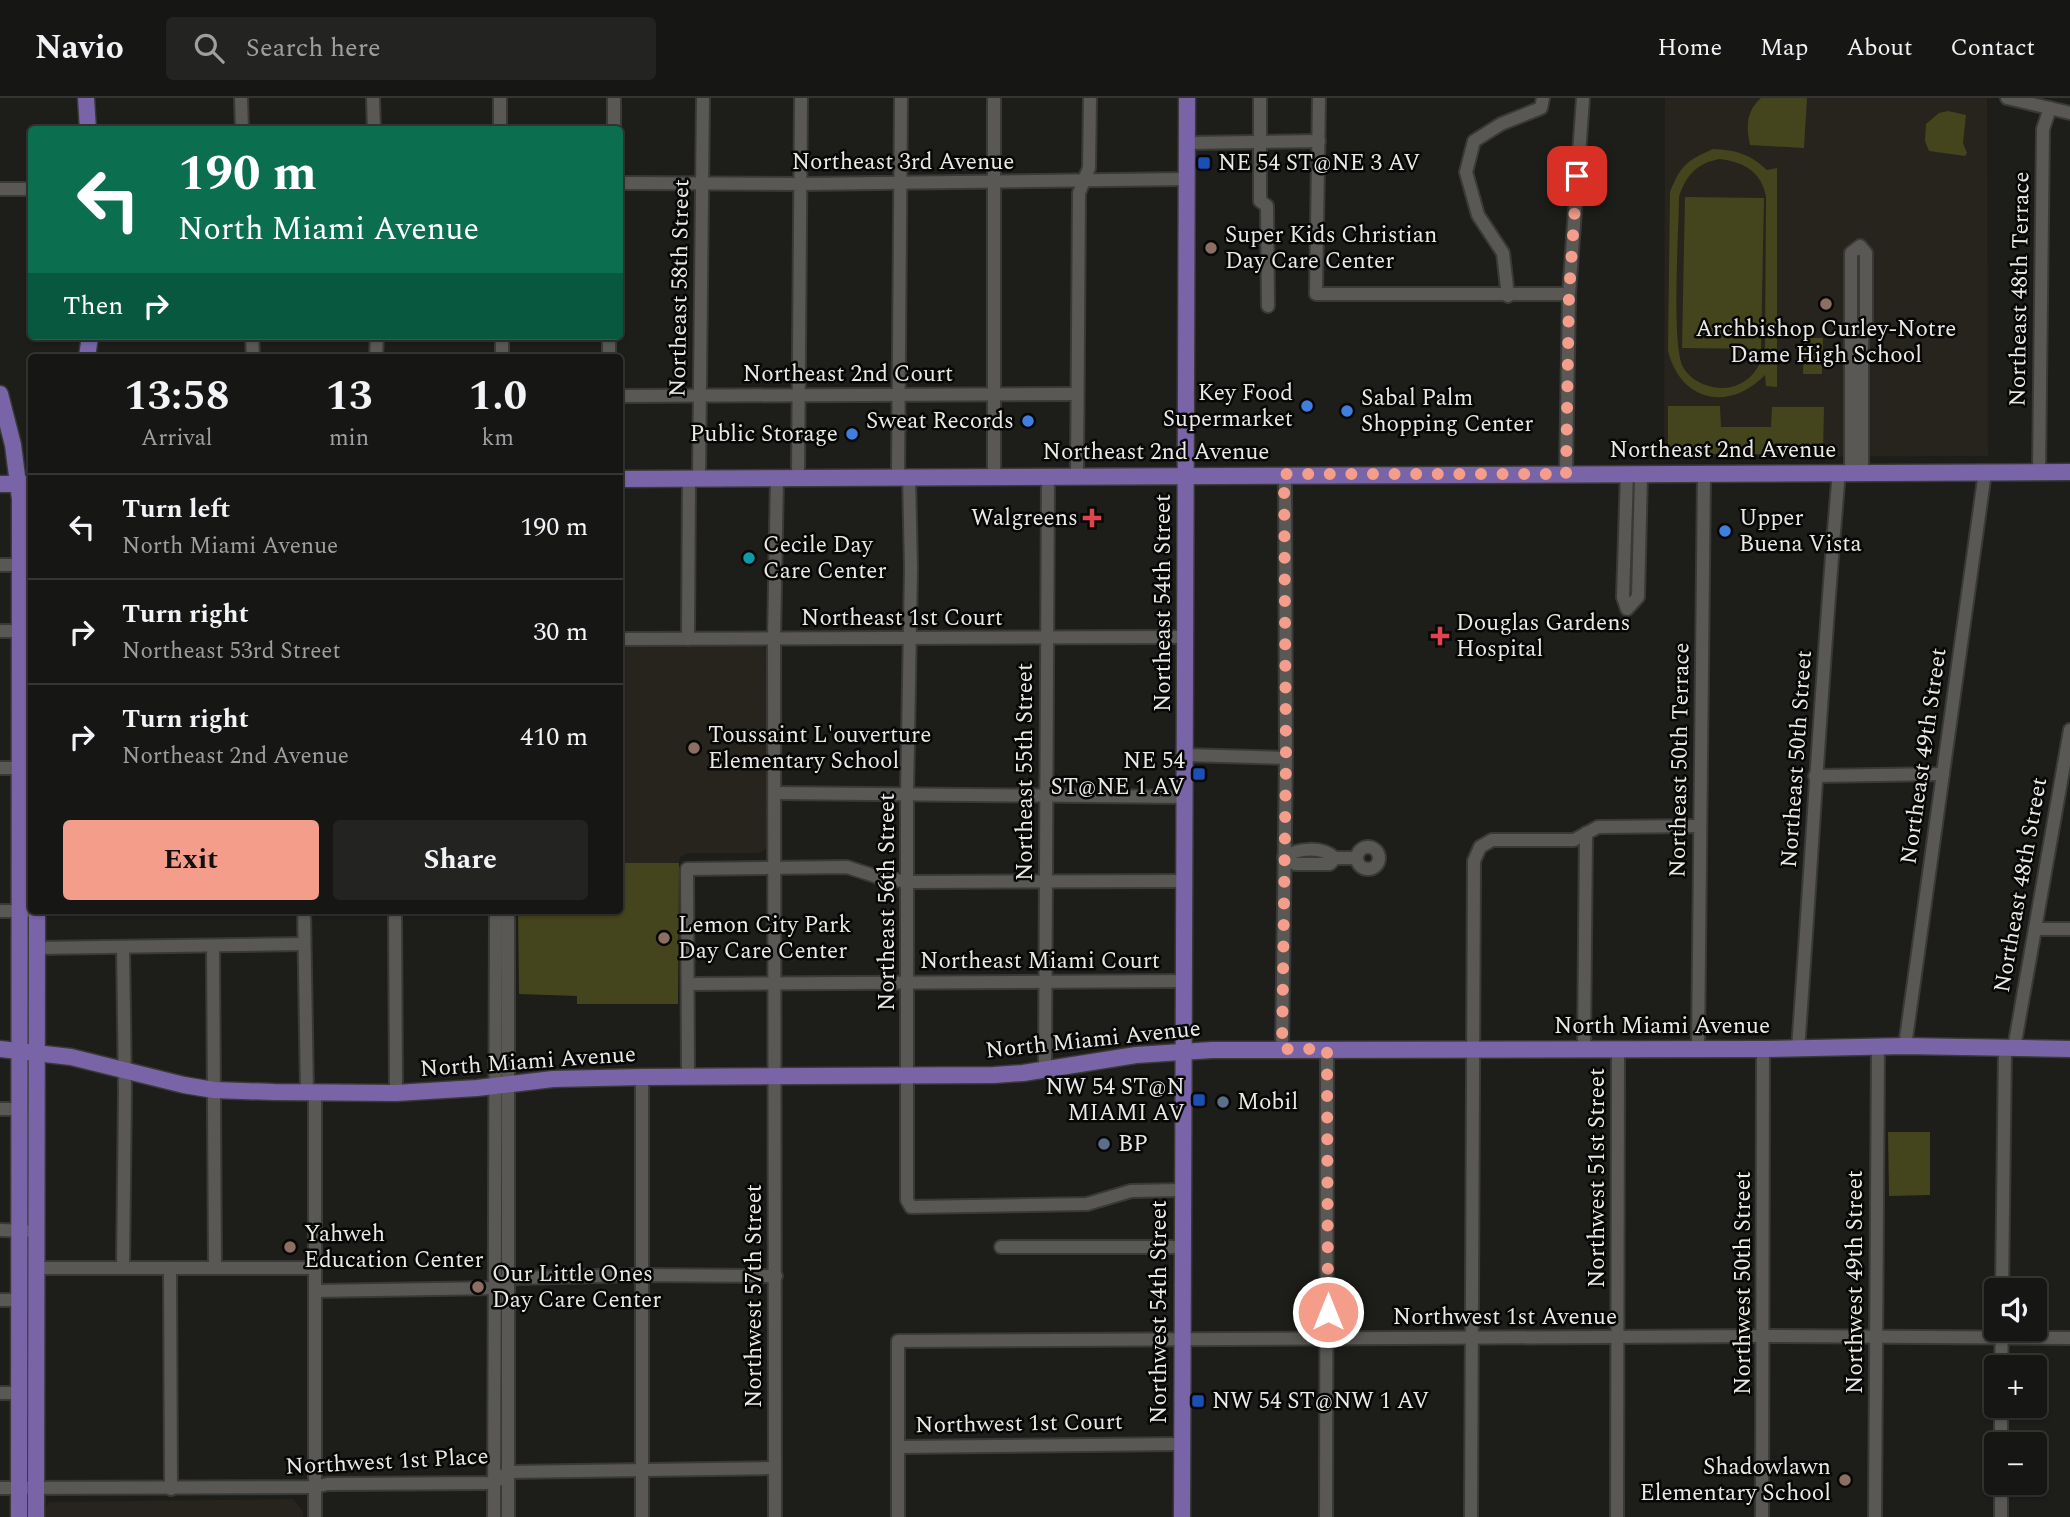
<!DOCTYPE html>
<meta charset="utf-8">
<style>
:root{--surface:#161614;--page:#232322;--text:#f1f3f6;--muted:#9e9fa0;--line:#353534;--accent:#f49d8b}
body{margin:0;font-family:Spectral,serif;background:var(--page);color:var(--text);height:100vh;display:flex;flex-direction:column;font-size:26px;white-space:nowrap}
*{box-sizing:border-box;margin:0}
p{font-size:23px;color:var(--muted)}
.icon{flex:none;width:38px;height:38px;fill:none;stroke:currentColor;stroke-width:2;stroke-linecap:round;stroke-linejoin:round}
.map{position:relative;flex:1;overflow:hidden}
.details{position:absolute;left:28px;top:256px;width:595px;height:560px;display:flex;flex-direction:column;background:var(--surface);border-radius:7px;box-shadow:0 2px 5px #0004,0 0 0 2px var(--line)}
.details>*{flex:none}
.banner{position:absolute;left:28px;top:28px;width:595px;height:214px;border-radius:7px;box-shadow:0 2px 5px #0004,0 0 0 2px var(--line);background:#0b6e4f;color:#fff;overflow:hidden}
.tools{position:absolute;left:1984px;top:1180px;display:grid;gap:14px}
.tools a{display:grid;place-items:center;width:63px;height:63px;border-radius:7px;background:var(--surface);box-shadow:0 2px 5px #0004,0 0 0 2px var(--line);font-size:35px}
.pin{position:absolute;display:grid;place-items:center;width:60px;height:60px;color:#fff;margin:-30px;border-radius:14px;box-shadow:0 4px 10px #0006}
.me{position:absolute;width:77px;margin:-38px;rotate:0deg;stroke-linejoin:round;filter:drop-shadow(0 0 5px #0008)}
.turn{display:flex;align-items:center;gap:24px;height:147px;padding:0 35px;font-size:32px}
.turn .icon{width:91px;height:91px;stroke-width:2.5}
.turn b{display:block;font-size:49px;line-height:60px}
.then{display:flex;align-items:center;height:66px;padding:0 35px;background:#0003;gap:14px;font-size:26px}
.eta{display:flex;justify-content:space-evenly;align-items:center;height:119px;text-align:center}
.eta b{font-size:42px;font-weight:700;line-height:49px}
.primary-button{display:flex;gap:14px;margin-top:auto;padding:14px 35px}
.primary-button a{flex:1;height:80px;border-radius:7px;background:var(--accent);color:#111;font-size:28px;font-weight:700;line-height:80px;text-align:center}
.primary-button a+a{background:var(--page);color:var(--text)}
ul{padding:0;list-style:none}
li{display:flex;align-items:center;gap:21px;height:105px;padding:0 35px;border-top:2px solid var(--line)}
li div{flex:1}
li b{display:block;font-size:26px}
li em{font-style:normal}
header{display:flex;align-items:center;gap:42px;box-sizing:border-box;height:98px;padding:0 35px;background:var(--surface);border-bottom:2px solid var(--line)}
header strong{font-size:33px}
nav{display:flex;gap:38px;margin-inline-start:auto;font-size:24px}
.search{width:490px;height:63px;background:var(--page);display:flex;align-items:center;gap:18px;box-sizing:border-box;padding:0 24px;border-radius:7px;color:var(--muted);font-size:26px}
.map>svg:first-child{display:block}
.built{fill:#26241c}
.green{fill:#44451c;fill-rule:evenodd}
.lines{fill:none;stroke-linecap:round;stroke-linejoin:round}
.minor-casing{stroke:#393937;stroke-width:16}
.major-casing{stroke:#393937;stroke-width:19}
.minor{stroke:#595855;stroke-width:12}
.major{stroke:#7964a7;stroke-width:16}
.route{stroke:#f49d8b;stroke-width:12;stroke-dasharray:0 21.6}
.transit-dot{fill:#1a4fb4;stroke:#070706;stroke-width:2.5}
.education-dot{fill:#8d6e63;stroke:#070706;stroke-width:2.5}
.shop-dot{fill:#3f7fe0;stroke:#070706;stroke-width:2.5}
.health-dot{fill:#e0444e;stroke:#070706;stroke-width:2.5}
.culture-dot{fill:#0f9aa8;stroke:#070706;stroke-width:2.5}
.service-dot{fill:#5c6f8a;stroke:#070706;stroke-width:2.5}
.labels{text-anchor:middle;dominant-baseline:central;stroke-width:5;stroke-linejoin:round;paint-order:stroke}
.street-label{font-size:23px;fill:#eae9e8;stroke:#070706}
.poi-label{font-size:23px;fill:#eae9e8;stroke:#070706;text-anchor:start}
</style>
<header>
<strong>Navio</strong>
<div class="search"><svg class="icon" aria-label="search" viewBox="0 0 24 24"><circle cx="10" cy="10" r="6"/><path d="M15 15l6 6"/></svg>Search here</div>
<nav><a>Home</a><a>Map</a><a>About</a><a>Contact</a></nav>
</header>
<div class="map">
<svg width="2070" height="1419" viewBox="0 0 2070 1419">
<rect width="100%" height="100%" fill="#1d1d1a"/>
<g class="built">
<polygon points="1665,0 1987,0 1988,358 1664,359"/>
<polygon points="760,546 769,554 769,745 764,753 759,755 688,755 680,759 679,765 620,765 620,548"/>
<polygon points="293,1401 303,1413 303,1419 44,1419 44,1410 49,1404"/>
</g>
<g class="green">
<path d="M1761,0H1807L1804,50L1750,47C1746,29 1746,13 1761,0Z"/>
<polygon points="1948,13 1966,17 1963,45 1967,55 1965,58 1929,53 1925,43 1926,26 1939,15"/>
<path d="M1713,51C1736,52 1750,56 1767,72L1777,70V289L1766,288L1765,277C1729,314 1681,304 1668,253L1670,94C1681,67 1686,63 1713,51ZM1720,61C1744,64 1762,74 1766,99L1765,248C1761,267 1754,281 1735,288C1718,294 1692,286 1683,269C1671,246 1679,132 1679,99C1686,77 1697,65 1720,61Z"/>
<polygon points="1685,99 1764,100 1761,251 1682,250"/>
<polygon points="1804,240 1823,240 1822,276 1803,276"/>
<polygon points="1668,308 1720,308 1721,329 1771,329 1772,309 1824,309 1823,356 1668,356"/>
<polygon points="620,765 679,765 678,906 577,906 577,898 519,896 518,812 620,812"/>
<polygon points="1888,1034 1930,1034 1930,1097 1889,1098"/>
</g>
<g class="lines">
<g class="minor-casing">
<g id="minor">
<polyline points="241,0 242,32"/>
<polyline points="373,0 374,32"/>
<polyline points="500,0 500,32"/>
<polyline points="1260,0 1260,103 1267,108 1268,208"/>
<polyline points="1319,0 1316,196 1569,196"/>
<polyline points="2007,0 2070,15"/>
<polyline points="614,32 614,0"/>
<polyline points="1187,45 1319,43"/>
<polyline points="620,85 801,86 1187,81"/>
<polyline points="0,91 32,91"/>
<polyline points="1508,198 1503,155 1478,117 1466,74 1474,43 1501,26 1541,10 1543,0"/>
<polyline points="252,238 253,259"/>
<polyline points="502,238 502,259"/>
<polyline points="376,259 377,238"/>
<polyline points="609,259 609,238"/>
<polyline points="620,298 1076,296"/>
<polyline points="1851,374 1851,155 1860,148 1866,155 1866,223 1862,231 1862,374"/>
<polyline points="2039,374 2043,31 2050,10"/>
<polyline points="1566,376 1569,196 1583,0"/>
<polyline points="1627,376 1623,499 1627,511 1638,499 1641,376"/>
<polyline points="1077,377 1079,95 1089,70 1090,0"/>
<polyline points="898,378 901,0"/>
<polyline points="909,378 911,470 907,697 907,1102 911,1109 1087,1106 1131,1093 1182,1092"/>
<polyline points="994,378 994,0"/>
<polyline points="798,379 801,0"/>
<polyline points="699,380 703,0"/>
<polyline points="0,467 20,467"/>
<polyline points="0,533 20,533"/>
<polyline points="620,541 1186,539"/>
<polyline points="688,541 689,380"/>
<polyline points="1185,657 1286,660"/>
<polyline points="0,670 32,670"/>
<polyline points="1815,678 1943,676"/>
<polyline points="775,695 1184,699"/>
<circle cx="1368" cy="760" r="11"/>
<path d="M1335,760C1322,748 1298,750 1284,759L1295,766H1330L1335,760H1357"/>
<polyline points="304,812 307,995"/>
<polyline points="395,812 396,995"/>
<polyline points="0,813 27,813"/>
<polyline points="2035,831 2070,831"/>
<polyline points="213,848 215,1170"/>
<polyline points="37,850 304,846"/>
<polyline points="688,886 1183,883"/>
<polyline points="1905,948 1985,374"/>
<polyline points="1584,950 1586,735"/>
<polyline points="1698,950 1704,375"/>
<polyline points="2014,950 2070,632"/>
<path d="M1798,951C1812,759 1822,566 1839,374"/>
<polyline points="1282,952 1286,660 1285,376"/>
<polyline points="1045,971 1048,378"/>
<polyline points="688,978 687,771 847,769 878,779 908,784 1184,783"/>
<polyline points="0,1011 19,1011"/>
<polyline points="0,1132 26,1133"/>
<polyline points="1001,1149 1182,1149"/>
<polyline points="37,1170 315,1170"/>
<polyline points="123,1170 125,992 123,849"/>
<polyline points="170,1171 171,1391"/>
<polyline points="2002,1192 2005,950"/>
<polyline points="315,1193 495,1190 508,1180 514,1180 641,1177 776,1178"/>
<polyline points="0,1202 19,1202"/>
<polyline points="2001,1269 2002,1230"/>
<polyline points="0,1295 19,1295"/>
<polyline points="2001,1346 2001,1307"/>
<polyline points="899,1349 1182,1346"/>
<polyline points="0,1390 315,1389 327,1386 494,1385 508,1374 775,1370"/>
<polyline points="315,1419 315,995"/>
<polyline points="494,1419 496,812"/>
<polyline points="508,1419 508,812"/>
<polyline points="642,1419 642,979"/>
<polyline points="775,1419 774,541 777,379"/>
<polyline points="898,1419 898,1243 1764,1238 2070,1240"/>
<polyline points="1326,1419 1327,951"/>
<polyline points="1471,1419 1474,763 1480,749 1492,742 1574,742 1598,729 1699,728"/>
<polyline points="1617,1419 1618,951"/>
<polyline points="1762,1419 1763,951"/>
<polyline points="1875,1419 1878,950"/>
<polyline points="2001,1419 2001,1384"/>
</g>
</g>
<g class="major-casing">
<g id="major">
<polyline points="86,0 88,32"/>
<polyline points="87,259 90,238"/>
<polyline points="0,296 13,347 20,401 19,1419"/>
<polyline points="620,381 2070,374"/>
<polyline points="0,386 32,386"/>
<polyline points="0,951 71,959 184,987 214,992 274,994 396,995 477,990 553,981 642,979 994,977 1023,975 1136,957 1212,952 1763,951 1905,948 2070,951"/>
<polyline points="36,1419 37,812"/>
<polyline points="1182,1419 1187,0"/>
</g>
</g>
<use href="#minor" class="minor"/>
<use href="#major" class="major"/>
</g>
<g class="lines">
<polyline class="route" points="1328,1214 1327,951 1282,951 1286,660 1284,376 1566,376 1569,196 1577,78"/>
</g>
<g class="transit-dot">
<rect x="1197" y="58" width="14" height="14" rx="3.5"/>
<rect x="1192" y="669" width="14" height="14" rx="3.5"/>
<rect x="1192" y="995" width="14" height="14" rx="3.5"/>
<rect x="1191" y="1296" width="14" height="14" rx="3.5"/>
</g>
<g class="education-dot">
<circle cx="1211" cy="150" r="7"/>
<circle cx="1826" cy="206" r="7"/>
<circle cx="694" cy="650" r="7"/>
<circle cx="664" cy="840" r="7"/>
<circle cx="290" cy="1149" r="7"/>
<circle cx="478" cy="1189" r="7"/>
<circle cx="1845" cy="1382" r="7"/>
</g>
<g class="shop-dot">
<circle cx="1307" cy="308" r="7"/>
<circle cx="1347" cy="313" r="7"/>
<circle cx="1028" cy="323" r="7"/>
<circle cx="852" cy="336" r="7"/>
<circle cx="1725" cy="433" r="7"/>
</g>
<g class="health-dot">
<path d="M1088.5 409.5h7v7h7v7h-7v7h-7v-7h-7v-7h7z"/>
<path d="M1436.5 527.5h7v7h7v7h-7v7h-7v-7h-7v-7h7z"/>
</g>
<circle class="culture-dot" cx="749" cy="460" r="7"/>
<g class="service-dot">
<circle cx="1223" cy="1004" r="7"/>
<circle cx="1104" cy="1046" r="7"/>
</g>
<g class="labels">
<g class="street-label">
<text x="903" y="64">Northeast 3rd Avenue</text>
<text transform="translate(680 190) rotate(-89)">Northeast 58th Street</text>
<text transform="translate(2020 191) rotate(-89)">Northeast 48th Terrace</text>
<text x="848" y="276">Northeast 2nd Court</text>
<text x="1723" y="352">Northeast 2nd Avenue</text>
<text x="1156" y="354">Northeast 2nd Avenue</text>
<text transform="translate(1163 505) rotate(-90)">Northeast 54th Street</text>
<text x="902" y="520">Northeast 1st Court</text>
<text transform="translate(1924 658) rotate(-82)">Northeast 49th Street</text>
<text transform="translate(1797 661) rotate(-86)">Northeast 50th Street</text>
<text transform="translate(1680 662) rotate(-89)">Northeast 50th Terrace</text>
<text transform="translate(1025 674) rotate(-90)">Northeast 55th Street</text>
<text transform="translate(2021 787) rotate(-80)">Northeast 48th Street</text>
<text transform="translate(887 804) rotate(-90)">Northeast 56th Street</text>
<text x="1040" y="863">Northeast Miami Court</text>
<text x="1662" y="928">North Miami Avenue</text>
<text transform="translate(1093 942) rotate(-6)">North Miami Avenue</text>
<text transform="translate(528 964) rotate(-4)">North Miami Avenue</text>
<text transform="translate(1597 1080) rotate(-90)">Northwest 51st Street</text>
<text transform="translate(1855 1184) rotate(-90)">Northwest 49th Street</text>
<text transform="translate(1743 1185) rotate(-90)">Northwest 50th Street</text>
<text transform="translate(754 1198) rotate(-90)">Northwest 57th Street</text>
<text transform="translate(1159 1214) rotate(-90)">Northwest 54th Street</text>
<text x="1505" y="1219">Northwest 1st Avenue</text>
<text transform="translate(1019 1326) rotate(-1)">Northwest 1st Court</text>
<text transform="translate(387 1364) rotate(-3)">Northwest 1st Place</text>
</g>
<g class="poi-label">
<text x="1218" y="65">NE 54 ST@NE 3 AV</text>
<text x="1225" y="137">Super Kids Christian<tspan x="1225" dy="26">Day Care Center</tspan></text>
<text x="1826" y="231" text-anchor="middle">Archbishop Curley-Notre<tspan x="1826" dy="26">Dame High School</tspan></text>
<text x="1293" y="295" text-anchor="end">Key Food<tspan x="1293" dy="26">Supermarket</tspan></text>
<text x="1361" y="300">Sabal Palm<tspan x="1361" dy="26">Shopping Center</tspan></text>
<text x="1014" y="323" text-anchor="end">Sweat Records</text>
<text x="838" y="336" text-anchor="end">Public Storage</text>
<text x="1078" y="420" text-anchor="end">Walgreens</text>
<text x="1739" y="420">Upper<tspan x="1739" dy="26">Buena Vista</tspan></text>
<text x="763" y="447">Cecile Day<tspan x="763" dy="26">Care Center</tspan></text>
<text x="1456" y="525">Douglas Gardens<tspan x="1456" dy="26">Hospital</tspan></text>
<text x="708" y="637">Toussaint L'ouverture<tspan x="708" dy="26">Elementary School</tspan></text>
<text x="1185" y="663" text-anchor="end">NE 54<tspan x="1185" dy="26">ST@NE 1 AV</tspan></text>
<text x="678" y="827">Lemon City Park<tspan x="678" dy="26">Day Care Center</tspan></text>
<text x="1185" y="989" text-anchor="end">NW 54 ST@N<tspan x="1185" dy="26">MIAMI AV</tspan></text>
<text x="1237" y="1004">Mobil</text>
<text x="1118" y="1046">BP</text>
<text x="304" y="1136">Yahweh<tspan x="304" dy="26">Education Center</tspan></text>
<text x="492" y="1176">Our Little Ones<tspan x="492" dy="26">Day Care Center</tspan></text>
<text x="1212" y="1303">NW 54 ST@NW 1 AV</text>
<text x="1831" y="1369" text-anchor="end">Shadowlawn<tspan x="1831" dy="26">Elementary School</tspan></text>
</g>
</g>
</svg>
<div class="tools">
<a><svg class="icon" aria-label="sound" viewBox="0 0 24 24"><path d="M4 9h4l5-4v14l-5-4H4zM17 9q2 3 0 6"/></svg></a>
<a>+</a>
<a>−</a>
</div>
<div class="pin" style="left:1577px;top:78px;background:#d93025"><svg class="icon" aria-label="arrive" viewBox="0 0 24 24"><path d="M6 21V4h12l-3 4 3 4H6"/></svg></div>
<svg class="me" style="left:1328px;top:1214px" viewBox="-20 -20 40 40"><circle r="17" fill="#f49d8b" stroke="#fff" stroke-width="3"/><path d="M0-11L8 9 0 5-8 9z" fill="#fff"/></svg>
<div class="banner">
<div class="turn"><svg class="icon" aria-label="left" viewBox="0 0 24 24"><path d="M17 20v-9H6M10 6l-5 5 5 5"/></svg><div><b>190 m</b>North Miami Avenue</div></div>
<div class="then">Then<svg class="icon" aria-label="right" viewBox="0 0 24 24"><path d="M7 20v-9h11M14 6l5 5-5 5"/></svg></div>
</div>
<section class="details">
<div class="eta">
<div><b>13:58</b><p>Arrival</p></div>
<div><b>13</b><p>min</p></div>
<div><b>1.0</b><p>km</p></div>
</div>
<ul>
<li><svg class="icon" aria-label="left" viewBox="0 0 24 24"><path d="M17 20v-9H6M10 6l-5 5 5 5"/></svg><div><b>Turn left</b><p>North Miami Avenue</p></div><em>190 m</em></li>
<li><svg class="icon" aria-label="right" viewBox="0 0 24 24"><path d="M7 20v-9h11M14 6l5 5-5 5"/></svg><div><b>Turn right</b><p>Northeast 53rd Street</p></div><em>30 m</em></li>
<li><svg class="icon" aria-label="right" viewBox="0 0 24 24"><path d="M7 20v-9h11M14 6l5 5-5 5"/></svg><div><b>Turn right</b><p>Northeast 2nd Avenue</p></div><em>410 m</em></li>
</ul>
<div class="primary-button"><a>Exit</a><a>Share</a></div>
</section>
</div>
